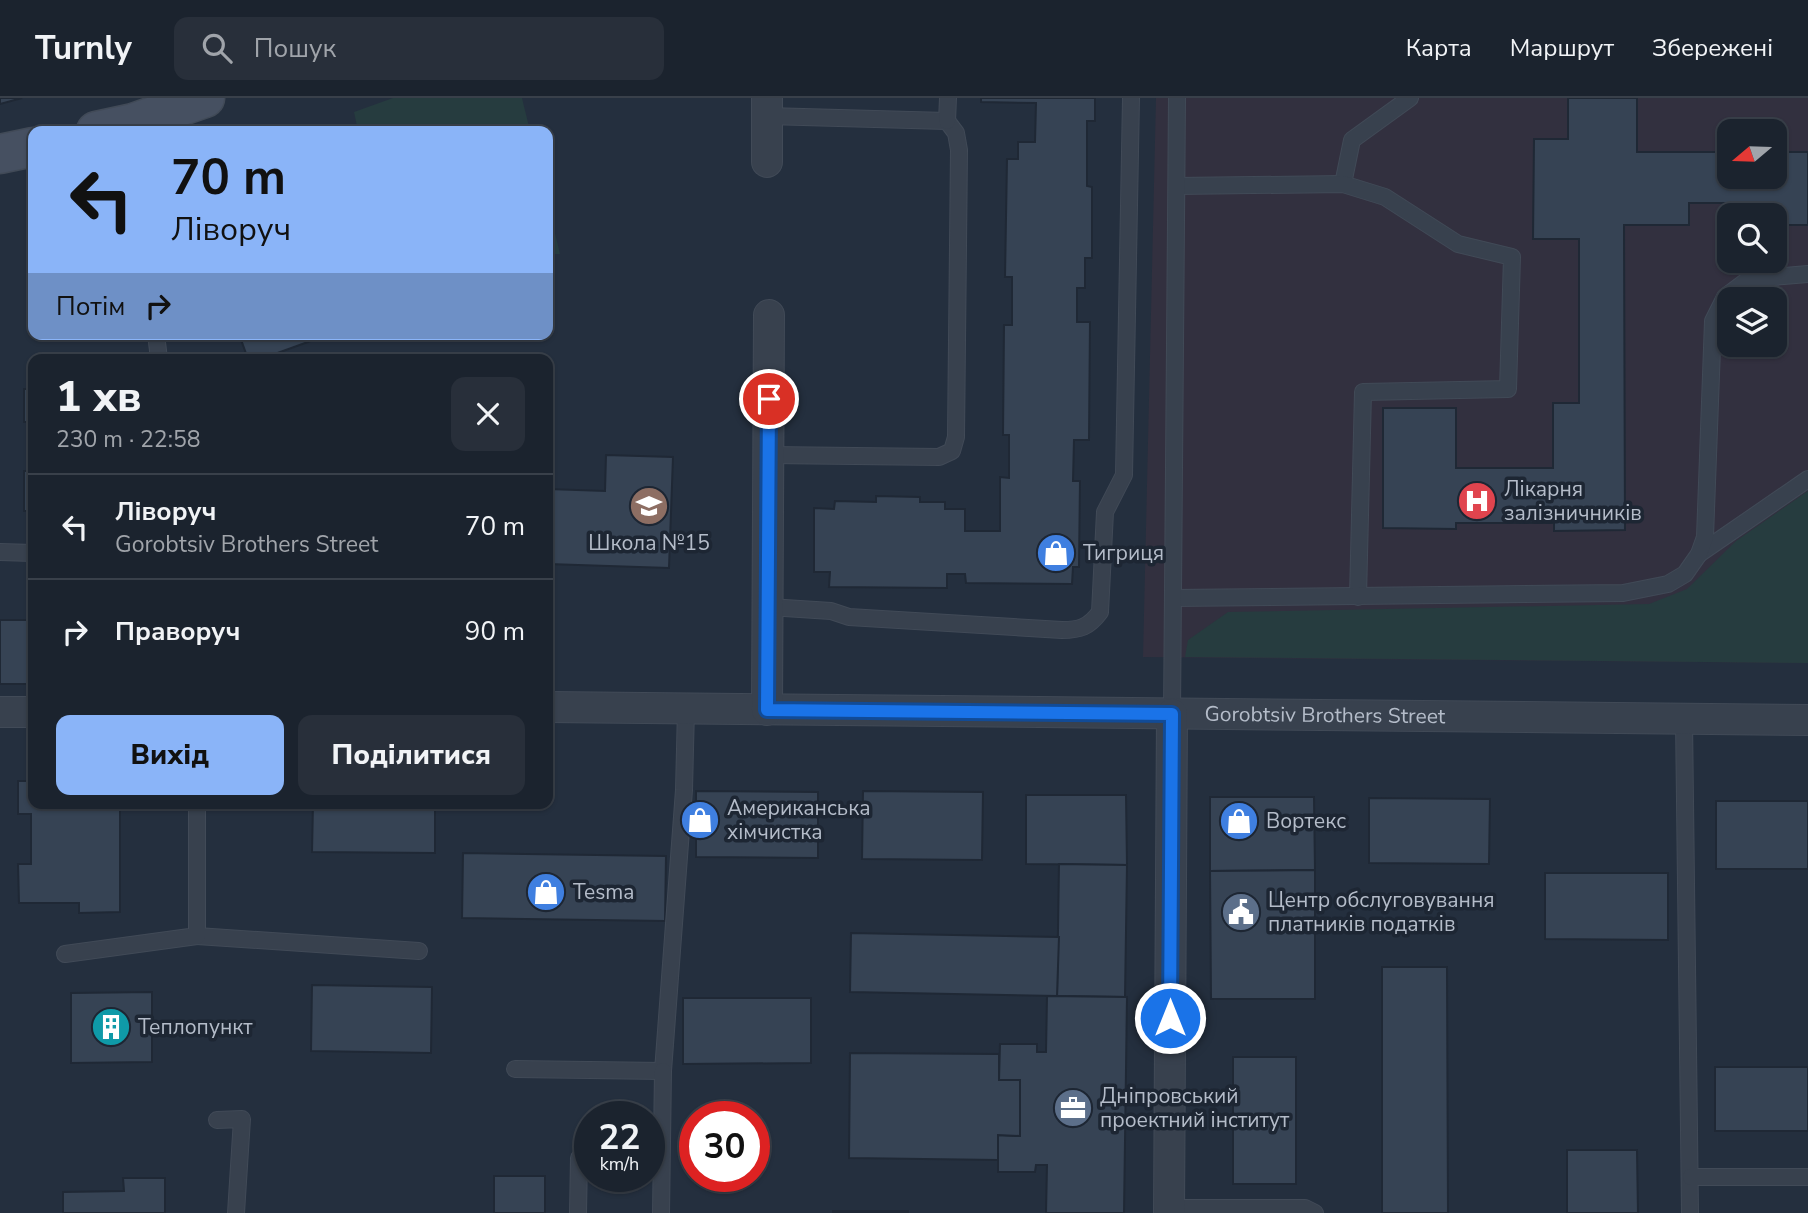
<!DOCTYPE html>
<html lang="uk">
<meta charset="utf-8">
<style>
:root{--surface:#1b232e;--page:#282f3a;--text:#f1f3f6;--muted:#a0a4aa;--line:#39404a;--accent:#8ab4f8}
body{margin:0;font-family:"Nunito Sans",sans-serif;background:var(--page);color:var(--text);height:100vh;display:flex;flex-direction:column;font-size:26px;white-space:nowrap}
*{box-sizing:border-box;margin:0}
p{font-size:23px;color:var(--muted)}
.icon{flex:none;width:38px;height:38px;fill:none;stroke:currentColor;stroke-width:2;stroke-linecap:round;stroke-linejoin:round}
.map{position:relative;flex:1;overflow:hidden}
.drawer{position:absolute;left:28px;top:256px;width:525px;height:455px;display:flex;flex-direction:column;background:var(--surface);border-radius:14px;box-shadow:0 2px 5px #0004,0 0 0 2px var(--line)}
.drawer>*{flex:none}
.guide{position:absolute;left:28px;top:28px;width:525px;height:214px;border-radius:14px;box-shadow:0 2px 5px #0004,0 0 0 2px var(--line);background:#8ab4f8;color:#111;overflow:hidden}
.needle{width:46px;rotate:251deg}
.buttons{position:absolute;left:1717px;top:21px;display:grid;gap:14px}
.buttons a{display:grid;place-items:center;width:70px;height:70px;border-radius:14px;background:var(--surface);box-shadow:0 2px 5px #0004,0 0 0 2px var(--line);font-size:35px}
.speed{position:absolute;left:574px;top:1003px;display:flex;gap:14px;font-size:35px;font-weight:700;text-align:center}
.speed>*{display:grid;place-content:center;width:91px;height:91px;border-radius:50%;background:var(--surface);box-shadow:0 2px 5px #0004,0 0 0 2px var(--line);line-height:1}
.speed small{font-size:18px;font-weight:400}
.speed .limit{border:10px solid #d22;background:#fff;color:#111}
.pin{position:absolute;display:grid;place-items:center;width:60px;height:60px;color:#fff;margin:-30px;border:4px solid #fff;border-radius:50%;box-shadow:0 2px 7px #0007}
.me{position:absolute;width:77px;margin:-38px;rotate:0deg;stroke-linejoin:round;filter:drop-shadow(0 0 5px #0008)}
.turn{display:flex;align-items:center;gap:24px;height:147px;padding:0 28px;font-size:32px}
.turn .icon{width:91px;height:91px;stroke-width:2.5}
.turn b{display:block;font-size:49px;line-height:60px}
.then{display:flex;align-items:center;height:66px;padding:0 28px;background:#0003;gap:14px;font-size:26px}
.round{display:grid;place-items:center;flex:none;width:74px;height:74px;border-radius:14px;background:var(--page)}
.headline{display:flex;align-items:center;justify-content:space-between;height:119px;padding:0 28px}
h1{font-size:42px;font-weight:800;line-height:52px}
.primary-button{display:flex;gap:14px;margin-top:auto;padding:14px 28px}
.primary-button a{flex:1;height:80px;border-radius:14px;background:var(--accent);color:#111;font-size:28px;font-weight:800;line-height:80px;text-align:center}
.primary-button a+a{background:var(--page);color:var(--text)}
ul{padding:0;list-style:none}
li{display:flex;align-items:center;gap:21px;height:105px;padding:0 28px;border-top:2px solid var(--line)}
li div{flex:1}
li b{display:block;font-size:26px}
li em{font-style:normal}
header{display:flex;align-items:center;gap:42px;box-sizing:border-box;height:98px;padding:0 35px;background:var(--surface);border-bottom:2px solid var(--line)}
header strong{font-size:33px}
nav{display:flex;gap:38px;margin-inline-start:auto;font-size:24px}
.search{width:490px;height:63px;background:var(--page);display:flex;align-items:center;gap:18px;box-sizing:border-box;padding:0 24px;border-radius:14px;color:var(--muted);font-size:26px}
.map>svg:first-child{display:block}
.medical{fill:#32303f;fill-rule:evenodd}
.green{fill:#263c3f}
.building{fill:#364354;stroke:#1f2835;stroke-width:2}
.lines{fill:none;stroke-linecap:round;stroke-linejoin:round}
.lane-casing{stroke:#414a57;stroke-width:18}
.street-casing{stroke:#414a57;stroke-width:32}
.secondary-casing{stroke:#414a57;stroke-width:41}
.lane{stroke:#38414e;stroke-width:16}
.street{stroke:#38414e;stroke-width:30}
.secondary{stroke:#465061;stroke-width:38}
.route-casing{stroke:#114b97;stroke-width:18}
.route{stroke:#1a73e8;stroke-width:12}
.labels{text-anchor:middle;dominant-baseline:central;stroke-width:7;stroke-linejoin:round;paint-order:stroke}
.poi-label{font-size:21px;fill:#b4bcc9;stroke:#1d2633;text-anchor:start}
.street-label{font-size:21px;fill:#b4bcc9;stroke:#1d2633}
</style>
<header>
<strong>Turnly</strong>
<div class="search"><svg class="icon" aria-label="search" viewBox="0 0 24 24"><circle cx="10" cy="10" r="6"/><path d="M15 15l6 6"/></svg>Пошук</div>
<nav><a>Карта</a><a>Маршрут</a><a>Збережені</a></nav>
</header>
<div class="map">
<svg width="1808" height="1115" viewBox="0 0 1808 1115">
<rect width="100%" height="100%" fill="#242f3e"/>
<path class="medical" d="M1156,0H1808V565L1143,559ZM1729,33H1774V79H1729ZM1729,117H1774V163H1729ZM1729,201H1774V247H1729Z"/>
<g class="green">
<polygon points="393,0 522,0 530,33 358,33 354,14"/>
<polygon points="548,106 560,156 548,156"/>
<polygon points="1808,393 1808,565 1185,559 1188,542 1228,514 1649,506 1687,491 1736,443"/>
</g>
<g class="building">
<polygon points="0,0 22,0 0,6"/>
<polygon points="981,0 1095,0 1095,23 1087,23 1087,88 1092,89 1092,160 1085,160 1085,190 1077,190 1077,224 1090,224 1089,342 1074,342 1073,383 1080,383 1079,469 1073,469 1072,486 966,485 965,476 947,476 947,490 829,489 830,474 814,474 814,410 834,411 835,403 876,404 876,398 920,399 920,404 945,404 945,411 965,411 965,433 1000,433 1000,379 1009,380 1009,337 1003,337 1004,227 1012,227 1012,179 1005,179 1007,61 1018,61 1018,44 1035,44 1036,5 981,4"/>
<polygon points="1568,0 1637,0 1637,54 1729,54 1729,79 1774,79 1774,54 1808,54 1808,127 1774,127 1774,117 1767,117 1767,105 1689,105 1689,127 1624,127 1625,432 1554,433 1554,425 1456,425 1456,431 1383,430 1383,310 1456,310 1456,370 1553,370 1553,305 1579,305 1579,141 1533,141 1534,41 1568,41"/>
<polygon points="239,236 330,236 261,261 248,261"/>
<rect x="24" y="291" width="9" height="33"/>
<polygon points="606,357 673,359 669,470 548,466 548,391 605,393"/>
<rect x="24" y="373" width="9" height="40"/>
<rect x="0" y="522" width="33" height="64"/>
<polygon points="18,683 33,683 33,705 120,705 120,814 79,815 79,805 19,805 18,766 31,766 31,716 18,716"/>
<polygon points="696,693 818,694 818,760 696,759"/>
<polygon points="863,693 983,694 982,762 862,761"/>
<polygon points="1026,697 1126,697 1127,767 1026,766"/>
<polygon points="1210,699 1314,699 1315,772 1210,773"/>
<polygon points="1369,700 1490,701 1489,766 1369,765"/>
<rect x="1716" y="703" width="92" height="68"/>
<polygon points="313,705 435,705 435,755 312,754"/>
<polygon points="463,755 666,758 665,823 462,820"/>
<polygon points="1059,766 1127,767 1125,899 1057,898"/>
<polygon points="1315,772 1315,901 1211,901 1210,773"/>
<polygon points="1545,775 1668,775 1668,842 1545,841"/>
<polygon points="851,835 1059,839 1057,898 850,894"/>
<polygon points="1382,869 1447,869 1448,1115 1382,1115"/>
<polygon points="312,887 432,889 431,955 311,953"/>
<polygon points="152,894 152,964 71,965 71,895"/>
<polygon points="1047,898 1127,899 1124,1115 1046,1115 1047,1067 1036,1067 1035,1074 998,1074 998,1037 1020,1038 1020,982 999,982 1000,946 1037,946 1037,954 1046,954"/>
<polygon points="683,900 811,900 811,965 683,966"/>
<polygon points="850,955 999,956 999,982 1020,982 1020,1038 998,1037 998,1062 849,1060"/>
<rect x="1233" y="959" width="63" height="127"/>
<rect x="1715" y="969" width="93" height="64"/>
<polygon points="1567,1052 1637,1052 1638,1115 1567,1115"/>
<rect x="494" y="1078" width="51" height="37"/>
<polygon points="123,1080 165,1080 165,1115 63,1115 63,1094 124,1093"/>
<rect x="833" y="1113" width="75" height="2"/>
</g>
<g class="lines">
<g class="lane-casing">
<g id="lane">
<polyline points="767,18 947,23 956,35 959,52 956,339 952,353 939,359 770,357"/>
<polyline points="947,23 948,0"/>
<polyline points="1343,86 1352,42 1410,0"/>
<polyline points="1177,88 1343,86 1385,99 1458,146 1512,159 1508,291 1363,294 1358,499"/>
<polyline points="156,236 159,261"/>
<polyline points="0,454 33,455"/>
<polyline points="1699,456 1808,381"/>
<polyline points="1173,500 1623,495 1668,486 1685,476 1699,456 1705,439 1713,223 1725,199 1749,181 1808,176"/>
<path d="M769,509L831,513L849,519L1062,532C1080,532 1089,529 1100,514L1105,414L1124,377L1131,0"/>
<polyline points="1172,616 1177,0"/>
<polyline points="1684,621 1690,1115"/>
<polyline points="197,838 419,853"/>
<polyline points="65,856 197,838 197,705"/>
<polyline points="515,971 663,973 684,692 686,611"/>
<polyline points="217,1022 242,1021 236,1115"/>
<polyline points="1691,1079 1808,1079"/>
<polyline points="1169,1110 1305,1110 1315,1115"/>
<polyline points="578,1115 579,1060"/>
<polyline points="661,1115 663,973"/>
</g>
</g>
<g class="street-casing">
<g id="street">
<polyline points="767,0 767,64"/>
<path id="s1" d="M548,609L1808,622"/>
<polyline points="767,612 769,217"/>
<polyline points="0,614 33,614"/>
<polyline points="1169,1115 1172,616"/>
</g>
</g>
<g class="secondary-casing">
<g id="secondary">
<polyline points="96,33 133,25 205,0"/>
<polyline points="0,56 33,49"/>
</g>
</g>
<use href="#lane" class="lane"/>
<use href="#street" class="street"/>
<use href="#secondary" class="secondary"/>
</g>
<g class="lines">
<g class="route-casing">
<polyline id="route" points="769,301 767,612 1172,616 1170,920"/>
</g>
<use href="#route" class="route"/>
</g>
<defs>
<g id="hospital-disc" transform="scale(2.0125)"><circle r="9.5" fill="#e0444e" stroke="#1d2633"/><path d="M-5-5h3v3.5h4V-5h3V5h-3V1.5h-4V5h-3Z" fill="#fff"/></g>
<g id="school-disc" transform="scale(2.0125)"><circle r="9.5" fill="#8d6e63" stroke="#1d2633"/><path d="M0-5L7-2L0 1L-7-2ZM-4 1L0 2.5L4 1V4Q0 6-4 4Z" fill="#fff"/></g>
<g id="shop-disc" transform="scale(2.0125)"><circle r="9.5" fill="#3f7fe0" stroke="#1d2633"/><path d="M-5-2.5h2.3a2.7 3.5 0 0 1 5.4 0H5L5.5 6h-11ZM-1.5-2.5h3a1.5 2.3 0 0 0-3 0Z" fill="#fff"/></g>
<g id="civic-disc" transform="scale(2.0125)"><circle r="9.5" fill="#5c6f8a" stroke="#1d2633"/><path d="M-.6-6.5H3V-4.5H.6V-3L4-1V1h2V6H-6V1h2V-1L-.6-3ZM-1.2 2.5V6h2.4V2.5Z" fill="#fff"/></g>
<g id="building-disc" transform="scale(2.0125)"><circle r="9.5" fill="#0f9aa8" stroke="#1d2633"/><path d="M-4-6H4V6H1V3H-1V6H-4ZM-2.5-4.3h1.7v1.8h-1.7ZM.8-4.3h1.7v1.8H.8ZM-2.5-1h1.7V.8h-1.7ZM.8-1h1.7V.8H.8Z" fill="#fff"/></g>
<g id="office-disc" transform="scale(2.0125)"><circle r="9.5" fill="#5c6f8a" stroke="#1d2633"/><path d="M-6-3h4V-5.5h4V-3h4V5H-6ZM-1-4.5V-3h2v-1.5ZM-6 0V1H6V0Z" fill="#fff"/></g>
</defs>
<g fill-rule="evenodd">
<use href="#hospital-disc" x="1477" y="403"/>
<use href="#school-disc" x="649" y="408"/>
<use href="#shop-disc" x="1056" y="455"/>
<use href="#shop-disc" x="700" y="722"/>
<use href="#shop-disc" x="1239" y="723"/>
<use href="#shop-disc" x="546" y="794"/>
<use href="#civic-disc" x="1241" y="814"/>
<use href="#building-disc" x="111" y="929"/>
<use href="#office-disc" x="1073" y="1010"/>
</g>
<g class="labels">
<g class="poi-label">
<text x="1504" y="391">Лікарня<tspan x="1504" dy="24">залізничників</tspan></text>
<text x="649" y="445" text-anchor="middle">Школа №15</text>
<text x="1083" y="455">Тигриця</text>
<text x="727" y="710">Американська<tspan x="727" dy="24">хімчистка</tspan></text>
<text x="1266" y="723">Вортекс</text>
<text x="573" y="794">Tesma</text>
<text x="1268" y="802">Центр обслуговування<tspan x="1268" dy="24">платників податків</tspan></text>
<text x="138" y="929">Теплопункт</text>
<text x="1100" y="998">Дніпровський<tspan x="1100" dy="24">проектний інститут</tspan></text>
</g>
<g class="street-label">
<text stroke="none"><textPath href="#s1" startOffset="777">Gorobtsiv Brothers Street</textPath></text>
</g>
</g>
</svg>
<div class="buttons">
<a><svg class="needle" viewBox="-14 -14 28 28"><path d="M0-13l5 13h-10z" fill="#e53935"/><path d="M0 13l5-13h-10z" fill="#a0a4aa"/></svg></a>
<a><svg class="icon" aria-label="search" viewBox="0 0 24 24"><circle cx="10" cy="10" r="6"/><path d="M15 15l6 6"/></svg></a>
<a><svg class="icon" aria-label="layers" viewBox="0 0 24 24"><path d="M12 4l9 5-9 5-9-5zM3 14l9 5 9-5"/></svg></a>
</div>
<div class="speed"><div>22<small>km/h</small></div><div class="limit">30</div></div>
<div class="pin" style="left:769px;top:301px;background:#d93025"><svg class="icon" aria-label="arrive" viewBox="0 0 24 24"><path d="M6 21V4h12l-3 4 3 4H6"/></svg></div>
<svg class="me" style="left:1170px;top:920px" viewBox="-20 -20 40 40"><circle r="17" fill="#1a73e8" stroke="#fff" stroke-width="3"/><path d="M0-11L8 9 0 5-8 9z" fill="#fff"/></svg>
<div class="guide">
<div class="turn"><svg class="icon" aria-label="left" viewBox="0 0 24 24"><path d="M17 20v-9H6M10 6l-5 5 5 5"/></svg><div><b>70 m</b>Ліворуч</div></div>
<div class="then">Потім<svg class="icon" aria-label="right" viewBox="0 0 24 24"><path d="M7 20v-9h11M14 6l5 5-5 5"/></svg></div>
</div>
<section class="drawer">
<div class="headline"><div><h1>1 хв</h1><p>230 m · 22:58</p></div><a class="round"><svg class="icon" aria-label="close" viewBox="0 0 24 24"><path d="M6 6l12 12M18 6L6 18"/></svg></a></div>
<ul>
<li><svg class="icon" aria-label="left" viewBox="0 0 24 24"><path d="M17 20v-9H6M10 6l-5 5 5 5"/></svg><div><b>Ліворуч</b><p>Gorobtsiv Brothers Street</p></div><em>70 m</em></li>
<li><svg class="icon" aria-label="right" viewBox="0 0 24 24"><path d="M7 20v-9h11M14 6l5 5-5 5"/></svg><div><b>Праворуч</b></div><em>90 m</em></li>
</ul>
<div class="primary-button"><a>Вихід</a><a>Поділитися</a></div>
</section>
</div>
